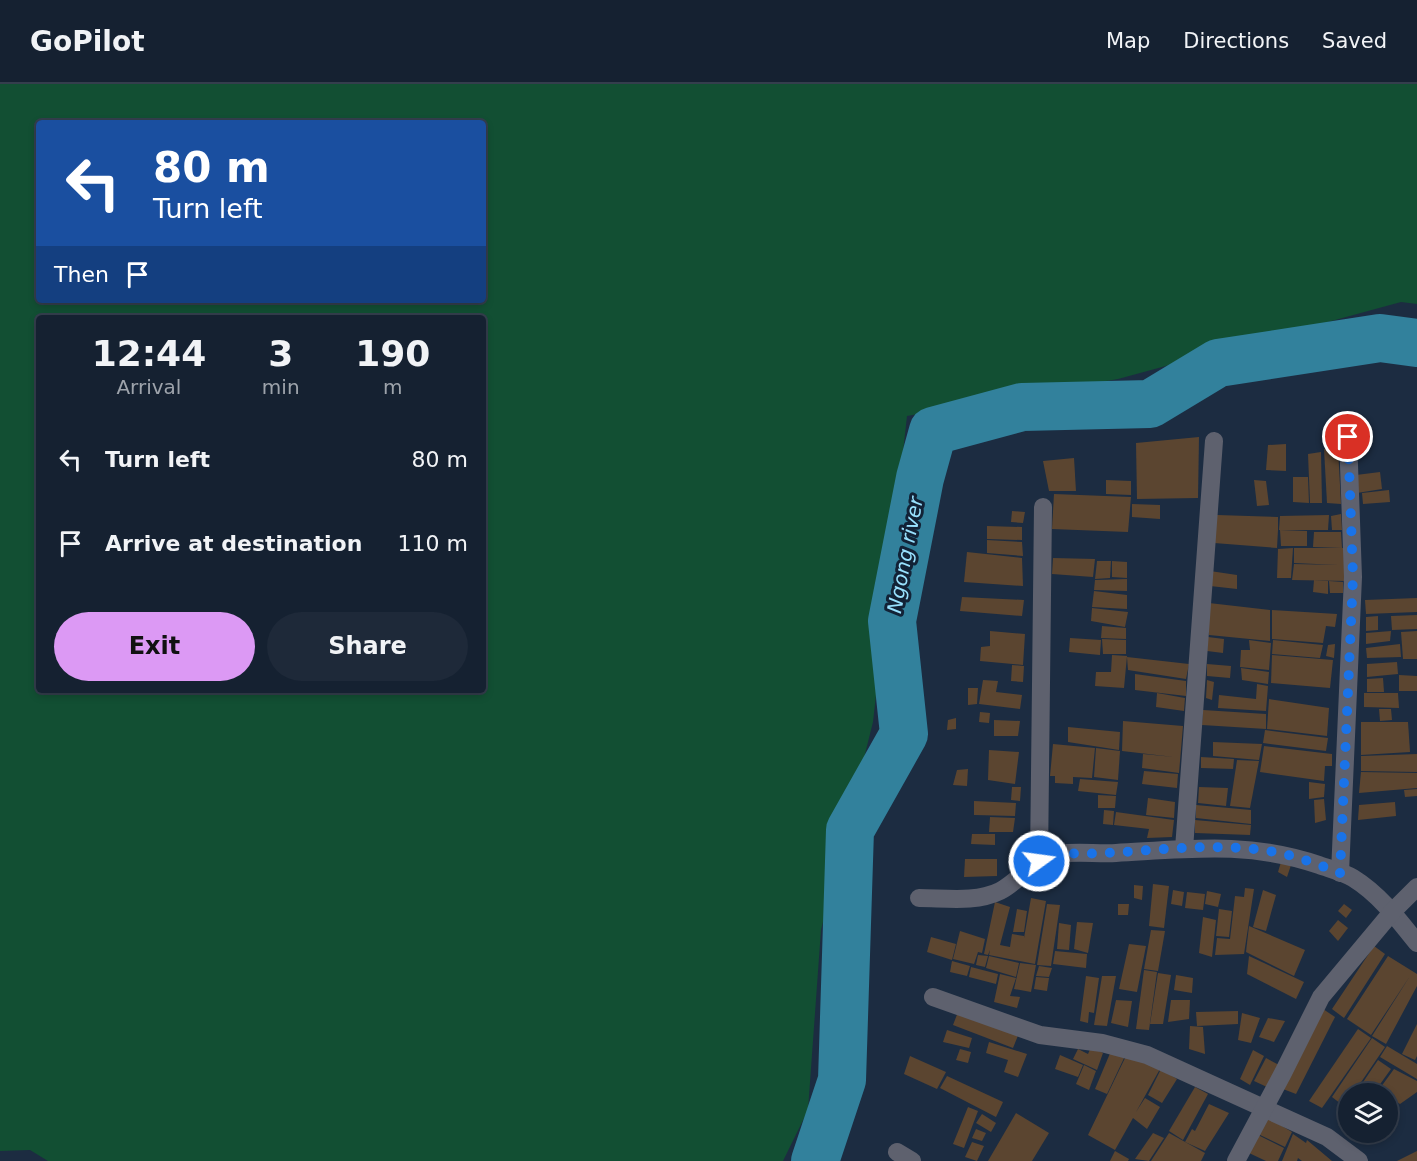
<!DOCTYPE html>
<style>
:root{--surface:#152131;--page:#1e2939;--text:#f1f3f6;--muted:#9da3ab;--line:#343e4d;--accent:#dc99f4}
body{margin:0;font-family:"DejaVu Sans",sans-serif;background:var(--page);color:var(--text);height:100vh;display:flex;flex-direction:column;font-size:22px;white-space:nowrap}
*{box-sizing:border-box;margin:0}
p{font-size:20px;color:var(--muted)}
.icon{flex:none;width:33px;height:33px;fill:none;stroke:currentColor;stroke-width:2;stroke-linecap:round;stroke-linejoin:round}
.map{position:relative;flex:1;overflow:hidden}
.panel{position:absolute;left:36px;top:231px;width:450px;height:378px;display:flex;flex-direction:column;background:var(--surface);border-radius:6px;box-shadow:0 3px 9px #0003,0 0 0 2px var(--line)}
.panel>*{flex:none}
.hud{position:absolute;left:36px;top:36px;width:450px;height:183px;border-radius:6px;box-shadow:0 3px 9px #0003,0 0 0 2px var(--line);background:#1a4fa0;color:#fff;overflow:hidden}
.buttons{position:absolute;left:1338px;top:999px;display:grid;gap:12px}
.buttons a{display:grid;place-items:center;width:60px;height:60px;border-radius:50%;background:var(--surface);box-shadow:0 3px 9px #0003,0 0 0 2px var(--line);font-size:30px}
.pin{position:absolute;display:grid;place-items:center;width:51px;height:51px;color:#fff;margin:-26px;border:3px solid #fff;border-radius:50%;box-shadow:0 2px 6px #0007}
.me{position:absolute;width:66px;margin:-33px;rotate:76deg;stroke-linejoin:round;filter:drop-shadow(0 0 4px #0008)}
.turn{display:flex;align-items:center;gap:21px;height:126px;padding:0 18px;font-size:27px}
.turn .icon{width:78px;height:78px;stroke-width:2.5}
.turn b{display:block;font-size:42px;line-height:51px}
.then{display:flex;align-items:center;height:57px;padding:0 18px;background:#0003;gap:12px;font-size:22px}
.eta{display:flex;justify-content:space-evenly;align-items:center;height:102px;text-align:center}
.eta b{font-size:36px;font-weight:700;line-height:42px}
.button{display:flex;gap:12px;margin-top:auto;padding:12px 18px}
.button a{flex:1;height:69px;border-radius:36px;background:var(--accent);color:#111;font-size:24px;font-weight:700;line-height:69px;text-align:center}
.button a+a{background:var(--page);color:var(--text)}
ul{padding:0;list-style:none}
li{display:flex;align-items:center;gap:18px;height:84px;padding:0 18px}
li div{flex:1}
li b{display:block;font-size:22px}
li em{font-style:normal}
header{display:flex;align-items:center;gap:36px;box-sizing:border-box;height:84px;padding:0 30px;background:var(--surface);border-bottom:2px solid var(--line)}
header strong{font-size:28px}
nav{display:flex;gap:33px;margin-inline-start:auto;font-size:21px}
.map>svg:first-child{display:block}
.green{fill:#124f33;fill-rule:evenodd}
.lines{fill:none;stroke-linecap:round;stroke-linejoin:round}
.river{stroke:#32819c;stroke-width:48}
.building{fill:#5b4530}
.street{stroke:#5e616e;stroke-width:18}
.route{stroke:#1a73e8;stroke-width:10;stroke-dasharray:0 18}
.labels{text-anchor:middle;dominant-baseline:central;stroke-width:6;stroke-linejoin:round;paint-order:stroke}
.water-label{font-size:20px;font-style:italic;fill:#98e1fe;stroke:#122236}
</style>
<header>
<strong>GoPilot</strong>
<nav><a>Map</a><a>Directions</a><a>Saved</a></nav>
</header>
<div class="map">
<svg width="1417" height="1077" viewBox="0 0 1417 1077">
<rect width="100%" height="100%" fill="#1c2c41"/>
<path class="green" d="M0,0H1417V220L1401,218L1118,295L907,332L873,638L821,846L808,1026L783,1077H48L30,1066L0,1067ZM39,39H483V216H39ZM39,234H483V606H39Z"/>
<g class="lines">
<polyline class="river" points="815,1077 842,996 850,746 904,650 892,537 920,394 933,347 1022,323 1150,320 1218,279 1380,254 1417,259"/>
</g>
<g class="building">
<polygon points="1199,353 1198,414 1137,415 1136,359"/>
<polygon points="1286,360 1286,387 1266,386 1268,361"/>
<polygon points="1338,364 1341,420 1327,419 1324,365"/>
<polygon points="1321,368 1322,419 1310,419 1308,370"/>
<polygon points="1074,374 1076,407 1049,407 1043,377"/>
<polygon points="1380,388 1382,405 1357,409 1356,391"/>
<polygon points="1293,393 1308,393 1309,419 1293,418"/>
<polygon points="1106,396 1131,397 1131,411 1106,410"/>
<polygon points="1254,396 1266,397 1269,421 1257,422"/>
<polygon points="1389,406 1390,418 1363,420 1362,409"/>
<polygon points="1054,410 1131,413 1128,448 1052,445"/>
<polygon points="1132,420 1160,421 1160,435 1132,433"/>
<polygon points="1012,427 1025,428 1023,439 1011,438"/>
<polygon points="1341,430 1342,446 1332,446 1331,432"/>
<polygon points="1217,431 1278,433 1278,446 1274,445 1278,446 1277,464 1214,459"/>
<polygon points="1329,431 1328,446 1279,446 1280,432"/>
<polygon points="987,442 1022,443 1022,456 987,455"/>
<polygon points="1280,446 1307,447 1307,462 1281,462"/>
<polygon points="1314,448 1341,448 1342,464 1313,463"/>
<polygon points="987,456 1022,458 1023,472 987,469"/>
<polygon points="1293,464 1291,494 1277,494 1278,465"/>
<polygon points="1294,464 1349,464 1347,497 1292,496 1294,480 1338,481 1294,479"/>
<polygon points="967,468 1022,474 1023,502 964,498"/>
<polygon points="1053,474 1095,475 1093,493 1052,490"/>
<polygon points="1097,477 1111,477 1110,494 1095,495"/>
<polygon points="1112,477 1127,478 1127,494 1112,493"/>
<polygon points="1210,487 1237,491 1237,505 1210,502"/>
<polygon points="1127,495 1127,507 1094,506 1095,496"/>
<polygon points="1314,496 1328,497 1328,510 1313,508"/>
<polygon points="1329,497 1343,498 1343,509 1330,509"/>
<polygon points="1094,507 1127,511 1127,525 1092,523"/>
<polygon points="962,513 1024,516 1022,532 960,527"/>
<polygon points="1417,514 1417,528 1366,530 1365,516"/>
<polygon points="1209,519 1270,526 1270,557 1209,551"/>
<polygon points="1092,524 1128,528 1125,543 1091,537"/>
<polygon points="1272,526 1337,530 1335,543 1326,542 1323,559 1272,555"/>
<polygon points="1417,531 1417,545 1392,546 1391,532"/>
<polygon points="1378,532 1378,546 1366,547 1366,533"/>
<polygon points="1102,542 1126,544 1126,555 1101,554"/>
<polygon points="990,547 1025,550 1023,581 980,577 981,563 990,562"/>
<polygon points="1391,547 1390,557 1366,560 1366,549"/>
<polygon points="1417,547 1417,575 1403,575 1401,548"/>
<polygon points="1208,553 1224,555 1223,569 1207,567"/>
<polygon points="1070,554 1101,556 1100,571 1069,568"/>
<polygon points="1102,555 1126,556 1126,570 1103,570"/>
<polygon points="1249,556 1271,559 1269,586 1240,583 1241,566 1250,566"/>
<polygon points="1273,556 1323,561 1320,574 1272,570"/>
<polygon points="1335,560 1334,574 1326,572 1328,561"/>
<polygon points="1400,560 1401,573 1367,574 1366,564"/>
<polygon points="1112,571 1127,572 1124,604 1095,602 1096,588 1111,588"/>
<polygon points="1272,571 1333,576 1330,604 1271,599"/>
<polygon points="1127,573 1189,580 1186,595 1128,586"/>
<polygon points="1397,578 1398,590 1367,593 1367,580"/>
<polygon points="1207,580 1231,582 1230,594 1207,592"/>
<polygon points="1012,581 1024,582 1023,598 1011,597"/>
<polygon points="1241,584 1269,588 1268,600 1242,596"/>
<polygon points="1135,590 1186,597 1186,612 1135,606"/>
<polygon points="1399,591 1417,592 1417,607 1399,607"/>
<polygon points="1383,594 1384,608 1367,608 1367,595"/>
<polygon points="983,596 998,597 996,608 1022,611 1020,625 979,620"/>
<polygon points="1207,596 1214,598 1212,616 1206,614"/>
<polygon points="1257,600 1268,602 1266,627 1218,624 1219,611 1256,615"/>
<polygon points="968,604 978,604 977,620 968,621"/>
<polygon points="1157,609 1185,614 1184,627 1156,623"/>
<polygon points="1364,609 1398,609 1399,624 1364,623"/>
<polygon points="1269,615 1329,624 1327,652 1267,645"/>
<polygon points="1379,625 1391,625 1392,636 1380,637"/>
<polygon points="1203,626 1266,630 1266,645 1202,641"/>
<polygon points="980,628 990,629 989,639 979,638"/>
<polygon points="956,634 956,645 947,646 948,636"/>
<polygon points="994,636 1020,637 1018,652 994,652"/>
<polygon points="1123,637 1183,642 1179,689 1142,684 1143,670 1174,673 1122,667"/>
<polygon points="1361,638 1408,638 1410,668 1361,671"/>
<polygon points="1068,643 1120,648 1119,666 1068,658"/>
<polygon points="1265,646 1328,654 1326,667 1263,659"/>
<polygon points="1213,658 1262,660 1259,676 1213,672"/>
<polygon points="1053,660 1095,664 1092,694 1073,693 1073,700 1055,699 1055,692 1050,692"/>
<polygon points="1264,662 1332,670 1332,682 1325,682 1324,697 1260,688"/>
<polygon points="1096,664 1120,667 1118,696 1094,693"/>
<polygon points="989,666 1019,668 1015,700 988,696"/>
<polygon points="1417,670 1417,688 1361,687 1361,672"/>
<polygon points="1201,673 1234,675 1233,685 1201,684"/>
<polygon points="1237,676 1259,677 1250,724 1230,722"/>
<polygon points="968,685 967,702 953,701 957,686"/>
<polygon points="1144,687 1178,690 1177,704 1142,700"/>
<polygon points="1361,688 1417,689 1417,704 1359,709"/>
<polygon points="1080,695 1118,698 1116,711 1078,707"/>
<polygon points="1309,698 1325,700 1324,713 1309,715"/>
<polygon points="1012,703 1021,703 1020,717 1011,716"/>
<polygon points="1199,703 1228,704 1226,722 1198,719"/>
<polygon points="1417,705 1417,712 1405,713 1404,706"/>
<polygon points="1098,711 1116,712 1115,724 1098,724"/>
<polygon points="1148,714 1175,718 1174,734 1146,731"/>
<polygon points="1324,715 1326,736 1315,739 1314,716"/>
<polygon points="974,717 1016,719 1015,732 974,731"/>
<polygon points="1395,718 1396,732 1358,736 1359,721"/>
<polygon points="1196,721 1251,726 1251,740 1196,734"/>
<polygon points="1104,726 1114,727 1113,741 1103,740"/>
<polygon points="1116,728 1174,736 1172,753 1147,754 1149,745 1114,741"/>
<polygon points="990,733 1015,734 1013,748 989,748"/>
<polygon points="1195,736 1251,741 1250,751 1195,749"/>
<polygon points="972,750 995,750 995,761 971,760"/>
<polygon points="965,775 997,775 997,792 964,793"/>
<polygon points="1281,778 1291,781 1287,793 1278,788"/>
<polygon points="1153,800 1169,802 1164,844 1149,842"/>
<polygon points="1134,801 1143,802 1142,816 1134,814"/>
<polygon points="1245,804 1254,805 1244,870 1215,871 1217,854 1230,855 1235,812 1244,813"/>
<polygon points="1173,806 1184,808 1182,822 1171,820"/>
<polygon points="1263,806 1276,811 1266,847 1253,843"/>
<polygon points="1207,807 1221,810 1218,823 1205,820"/>
<polygon points="1187,808 1205,810 1203,826 1185,824"/>
<polygon points="1031,814 1046,817 1035,880 989,871 990,866 988,871 984,870 995,818 1010,823 1000,861 1010,863 1012,850 1024,852 1024,854"/>
<polygon points="1047,820 1060,821 1051,882 1037,881"/>
<polygon points="1118,820 1129,820 1128,831 1118,831"/>
<polygon points="1344,820 1352,826 1346,834 1338,827"/>
<polygon points="1017,825 1027,827 1024,848 1013,848"/>
<polygon points="1219,825 1232,827 1229,853 1216,852"/>
<polygon points="1203,833 1216,836 1212,873 1199,869"/>
<polygon points="1338,836 1348,844 1338,857 1329,847"/>
<polygon points="1077,838 1093,839 1088,869 1074,865"/>
<polygon points="1059,839 1071,841 1069,866 1057,865"/>
<polygon points="1249,842 1305,866 1294,892 1246,868"/>
<polygon points="1151,846 1165,847 1158,887 1144,885"/>
<polygon points="960,847 985,855 982,869 978,868 974,880 953,875"/>
<polygon points="931,853 956,860 952,876 927,868"/>
<polygon points="1129,860 1146,862 1137,908 1119,905"/>
<polygon points="1374,862 1385,870 1344,934 1332,925"/>
<polygon points="1055,867 1087,870 1086,884 1053,880"/>
<polygon points="978,871 988,872 985,883 976,881"/>
<polygon points="989,872 1019,879 1016,893 986,884"/>
<polygon points="1249,872 1304,898 1296,915 1247,890"/>
<polygon points="1388,872 1417,890 1417,902 1386,960 1372,952 1410,892 1371,951 1347,935"/>
<polygon points="952,877 970,882 967,892 950,888"/>
<polygon points="1020,879 1036,881 1031,908 1014,905"/>
<polygon points="1039,882 1052,884 1049,893 1036,892"/>
<polygon points="971,883 998,890 996,900 969,893"/>
<polygon points="1144,886 1157,888 1149,946 1136,945"/>
<polygon points="1158,889 1171,891 1163,940 1150,940"/>
<polygon points="1000,890 1016,894 1010,912 1020,913 1017,924 994,918"/>
<polygon points="1176,891 1193,894 1192,909 1174,906"/>
<polygon points="1086,892 1099,894 1094,929 1089,928 1088,939 1080,937"/>
<polygon points="1102,892 1116,892 1107,942 1094,941"/>
<polygon points="1036,893 1049,894 1047,907 1034,905"/>
<polygon points="1116,916 1132,917 1128,943 1111,939"/>
<polygon points="1171,916 1190,916 1189,935 1168,938"/>
<polygon points="1323,925 1335,933 1296,1010 1283,1005"/>
<polygon points="1238,927 1238,940 1197,942 1196,928"/>
<polygon points="958,928 1019,949 1013,964 953,941"/>
<polygon points="1242,929 1260,934 1251,959 1238,956"/>
<polygon points="1268,934 1285,937 1274,958 1259,953"/>
<polygon points="1417,940 1417,972 1415,976 1402,970"/>
<polygon points="1190,942 1203,943 1205,970 1189,965"/>
<polygon points="1358,945 1371,954 1322,1024 1309,1017"/>
<polygon points="947,946 972,954 969,964 943,958"/>
<polygon points="1372,954 1385,963 1353,1010 1348,1010 1348,1036 1339,1031 1345,1023 1332,1013"/>
<polygon points="989,958 1027,970 1018,993 1004,988 1008,976 986,969"/>
<polygon points="1387,962 1417,980 1417,995 1380,973"/>
<polygon points="1091,963 1103,969 1097,986 1073,975 1078,965 1088,970"/>
<polygon points="960,965 971,968 968,979 956,976"/>
<polygon points="1253,966 1264,972 1250,1001 1240,995"/>
<polygon points="1111,967 1125,972 1107,1010 1095,1005"/>
<polygon points="1060,971 1083,981 1078,993 1055,985"/>
<polygon points="910,972 946,988 937,1005 904,990"/>
<polygon points="1126,972 1160,985 1136,1028 1145,1014 1160,1023 1147,1045 1133,1034 1115,1066 1088,1051"/>
<polygon points="1266,974 1279,981 1267,1003 1254,997"/>
<polygon points="1378,976 1391,985 1373,1010 1355,1010"/>
<polygon points="1084,981 1096,987 1089,1006 1076,1000"/>
<polygon points="1161,985 1177,995 1162,1019 1148,1011"/>
<polygon points="1394,985 1417,997 1417,1008 1400,1020 1388,1012 1388,1010 1378,1007"/>
<polygon points="947,992 1003,1018 996,1033 940,1004"/>
<polygon points="1195,1003 1208,1010 1183,1056 1169,1047"/>
<polygon points="1209,1020 1229,1029 1205,1067 1185,1058 1192,1045 1195,1047"/>
<polygon points="968,1023 978,1027 964,1064 953,1060"/>
<polygon points="1016,1029 1049,1049 1032,1077 988,1077"/>
<polygon points="982,1030 996,1039 991,1048 976,1039"/>
<polygon points="1267,1033 1292,1048 1285,1063 1258,1050"/>
<polygon points="976,1045 986,1049 982,1057 972,1054"/>
<polygon points="1153,1049 1164,1054 1149,1077 1135,1075"/>
<polygon points="1169,1049 1205,1069 1201,1077 1151,1077"/>
<polygon points="1293,1050 1306,1059 1307,1056 1332,1077 1302,1077 1298,1074 1297,1077 1282,1077"/>
<polygon points="1258,1051 1284,1064 1278,1077 1266,1077 1249,1069"/>
<polygon points="972,1058 984,1062 977,1077 965,1073"/>
<polygon points="1115,1067 1129,1075 1128,1077 1110,1077"/>
<polygon points="1417,1067 1417,1077 1397,1077"/>
</g>
<g class="lines">
<g class="street">
<polyline points="1184,765 1214,357"/>
<polyline points="1039,777 1043,423"/>
<polyline points="1340,789 1353,493 1348,353"/>
<path d="M919,814C945,814 976,819 1000,807C1020,797 1034,773 1057,770C1076,767 1097,770 1116,769C1189,765 1249,757 1319,781C1330,785 1343,788 1353,794C1379,810 1398,835 1417,859"/>
<polyline points="933,913 1040,951 1102,959 1147,971 1327,1053 1359,1077"/>
<polyline points="897,1068 912,1077"/>
<polyline points="1236,1077 1283,989 1321,913 1392,828 1417,803"/>
</g>
</g>
<g class="lines">
<path class="route" d="M1039,777C1060,766 1083,771 1106,769C1162,766 1220,758 1275,768C1297,772 1319,781 1340,789L1353,493L1348,353"/>
</g>
<g class="labels">
<g class="water-label">
<text transform="translate(905 471) rotate(-79)">Ngong river</text>
</g>
</g>
</svg>
<div class="buttons">
<a><svg class="icon" aria-label="layers" viewBox="0 0 24 24"><path d="M12 4l9 5-9 5-9-5zM3 14l9 5 9-5"/></svg></a>
</div>
<div class="pin" style="left:1348px;top:353px;background:#d93025"><svg class="icon" aria-label="arrive" viewBox="0 0 24 24"><path d="M6 21V4h12l-3 4 3 4H6"/></svg></div>
<svg class="me" style="left:1039px;top:777px" viewBox="-20 -20 40 40"><circle r="17" fill="#1a73e8" stroke="#fff" stroke-width="3"/><path d="M0-11L8 9 0 5-8 9z" fill="#fff"/></svg>
<div class="hud">
<div class="turn"><svg class="icon" aria-label="left" viewBox="0 0 24 24"><path d="M17 20v-9H6M10 6l-5 5 5 5"/></svg><div><b>80 m</b>Turn left</div></div>
<div class="then">Then<svg class="icon" aria-label="arrive" viewBox="0 0 24 24"><path d="M6 21V4h12l-3 4 3 4H6"/></svg></div>
</div>
<section class="panel">
<div class="eta">
<div><b>12:44</b><p>Arrival</p></div>
<div><b>3</b><p>min</p></div>
<div><b>190</b><p>m</p></div>
</div>
<ul>
<li><svg class="icon" aria-label="left" viewBox="0 0 24 24"><path d="M17 20v-9H6M10 6l-5 5 5 5"/></svg><div><b>Turn left</b></div><em>80 m</em></li>
<li><svg class="icon" aria-label="arrive" viewBox="0 0 24 24"><path d="M6 21V4h12l-3 4 3 4H6"/></svg><div><b>Arrive at destination</b></div><em>110 m</em></li>
</ul>
<div class="button"><a>Exit</a><a>Share</a></div>
</section>
</div>
